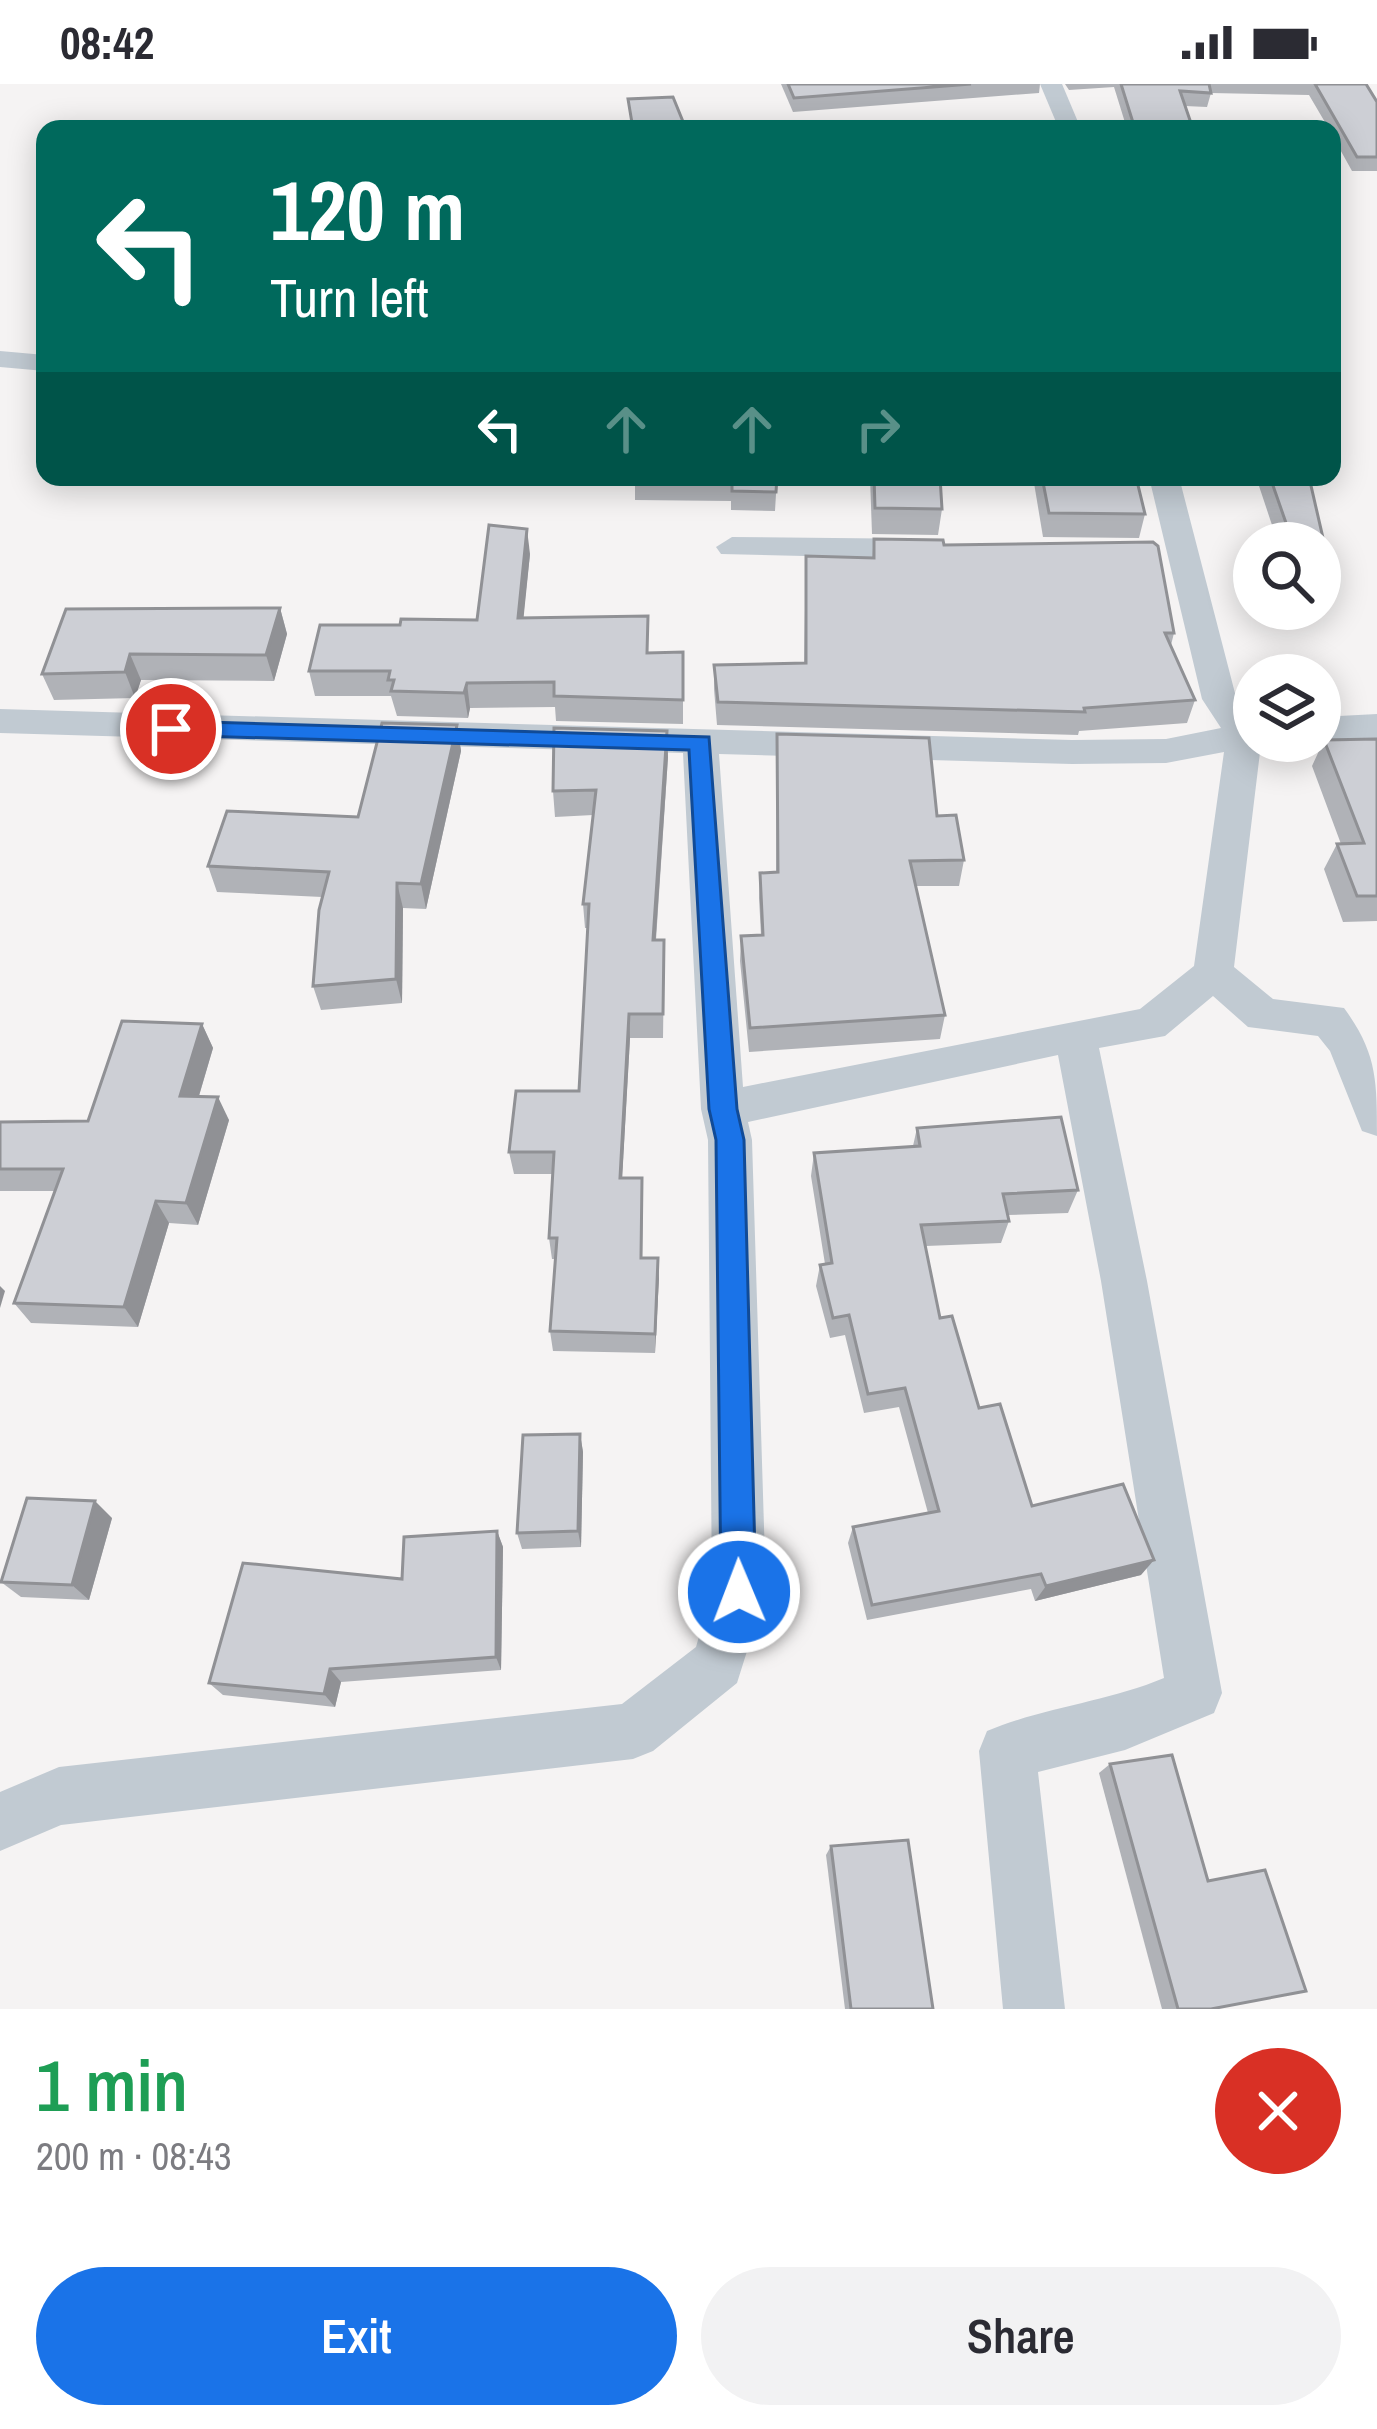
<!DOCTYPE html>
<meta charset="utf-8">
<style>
:root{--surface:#fff;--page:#f2f2f3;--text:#2b2b33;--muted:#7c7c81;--accent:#1a73e8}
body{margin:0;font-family:"Archivo Narrow",sans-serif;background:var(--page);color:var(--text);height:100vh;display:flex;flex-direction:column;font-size:45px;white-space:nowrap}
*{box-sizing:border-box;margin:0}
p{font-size:39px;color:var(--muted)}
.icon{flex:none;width:66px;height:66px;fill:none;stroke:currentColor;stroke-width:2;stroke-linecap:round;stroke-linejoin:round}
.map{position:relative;height:1925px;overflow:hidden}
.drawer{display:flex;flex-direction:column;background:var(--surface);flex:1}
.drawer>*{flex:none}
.hud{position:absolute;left:36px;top:36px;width:1305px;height:366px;border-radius:24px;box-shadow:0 6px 30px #0003;background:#00695c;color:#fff;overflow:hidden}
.controls{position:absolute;left:1233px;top:438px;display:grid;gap:24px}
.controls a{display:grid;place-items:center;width:108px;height:108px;border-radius:50%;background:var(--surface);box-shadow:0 6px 30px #0003;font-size:60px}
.pin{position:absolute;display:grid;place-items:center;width:102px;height:102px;color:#fff;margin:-51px;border:6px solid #fff;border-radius:50%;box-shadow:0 3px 12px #0007}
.me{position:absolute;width:132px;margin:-66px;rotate:359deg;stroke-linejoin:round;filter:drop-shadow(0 0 9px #0008)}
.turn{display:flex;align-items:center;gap:42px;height:252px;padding:0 36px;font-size:54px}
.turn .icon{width:156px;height:156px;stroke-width:2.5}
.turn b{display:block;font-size:84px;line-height:102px}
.lanes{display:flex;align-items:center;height:114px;padding:0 36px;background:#0003;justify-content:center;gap:60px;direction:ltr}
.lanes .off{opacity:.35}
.round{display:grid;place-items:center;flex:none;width:126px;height:126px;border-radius:63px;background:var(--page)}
.overview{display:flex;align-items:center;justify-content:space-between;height:204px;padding:0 36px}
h1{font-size:72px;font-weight:600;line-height:90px;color:#1e9e55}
.button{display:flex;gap:24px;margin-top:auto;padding:24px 36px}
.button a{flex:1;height:138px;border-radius:72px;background:var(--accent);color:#fff;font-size:48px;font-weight:600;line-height:138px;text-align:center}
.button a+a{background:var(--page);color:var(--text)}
.status{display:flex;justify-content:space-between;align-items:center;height:84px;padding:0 60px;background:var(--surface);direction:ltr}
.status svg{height:33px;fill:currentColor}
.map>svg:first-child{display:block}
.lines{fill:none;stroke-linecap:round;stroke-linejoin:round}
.street{fill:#c1cad2;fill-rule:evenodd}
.wall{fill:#b0b2b7}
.shaded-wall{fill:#909195}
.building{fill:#cdcfd5;stroke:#909195;stroke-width:3}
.route{fill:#1a73e8;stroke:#114b97;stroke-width:3}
</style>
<div class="status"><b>08:42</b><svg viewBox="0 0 49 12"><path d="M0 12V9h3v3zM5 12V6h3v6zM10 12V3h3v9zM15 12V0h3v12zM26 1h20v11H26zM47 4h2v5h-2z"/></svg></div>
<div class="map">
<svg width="1377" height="1925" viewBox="0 0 1377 1925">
<rect width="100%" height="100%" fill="#f5f3f3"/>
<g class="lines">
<g class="street">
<polygon points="1040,0 1062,0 1081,45 1059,45"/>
<polygon points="0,267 45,271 45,287 0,283"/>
<path d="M1149,393H1179L1236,613L1254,638V657H1267L1261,660L1234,883L1273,915L1344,924C1377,969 1377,996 1377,1052L1362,1047L1330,967L1318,952L1248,943L1213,912L1165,952L1099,964L1147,1197L1222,1609L1214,1629L1125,1666L1038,1688L1065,1925H1003L979,1667L987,1647C1044,1623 1107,1618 1164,1594L1101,1197L1058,971L748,1038L752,1056L766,1507L737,1599L653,1667L633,1675L61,1741L0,1767V1708L59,1683L622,1620L696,1563L712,1507L708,1056L701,1025L683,669L0,649V625L1072,656L1166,655L1221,644L1202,615ZM1224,668L1194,882L1140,925L743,1003L719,670L1072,680L1166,679Z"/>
<polygon points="732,453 930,455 946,465 930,475 721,470 716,463"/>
<polygon points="1377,630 1377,654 1320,657 1320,633"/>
</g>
</g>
<g class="wall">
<polygon points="781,0 1040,0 1039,9 793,28"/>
<polygon points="1065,0 1366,0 1377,18 1377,87 1352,87 1332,51 1332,45 1329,45 1309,11 1211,9 1207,23 1185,22 1193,45 1127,45 1114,3 1069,6"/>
<polygon points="635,393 777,393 775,427 731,426 731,417 635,416"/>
<polygon points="870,393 940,393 942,425 938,451 872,450"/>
<polygon points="1033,393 1136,393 1145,430 1139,454 1043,453"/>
<polygon points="1226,393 1309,393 1320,459 1278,459 1257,396"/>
<polygon points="874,455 944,461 1174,549 1171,561 1195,616 1187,639 1079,647 1078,651 717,641 714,605 714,581 804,579 806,472 872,474"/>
<polygon points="530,470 523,534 648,569 683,568 683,640 556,637 555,623 470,624 468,634 397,632 391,612 315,612 309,587 400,541 477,536"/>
<polygon points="280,524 287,550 274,597 141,596 135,614 54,616 42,590"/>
<polygon points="457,641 461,667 426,825 403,824 402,919 321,926 313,902 322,813 217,808 208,782 358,733"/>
<polygon points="667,647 668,673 656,856 664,880 663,954 630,954 622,1094 643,1115 642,1174 658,1174 655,1269 553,1267 550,1247 555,1175 552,1175 549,1154 552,1090 514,1090 509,1068 579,1007 587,844 585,844 583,820 593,731 555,733 553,707"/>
<polygon points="777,650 937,732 964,776 959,802 916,802 945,931 940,955 749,968 740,877 741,852 761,851 759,814 760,789 776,788"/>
<polygon points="1377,655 1377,837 1343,838 1324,785 1337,760 1341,760 1312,682 1324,656"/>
<polygon points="202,940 213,964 199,1012 229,1036 198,1141 169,1139 138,1243 31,1239 14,1219 55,1107 0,1107 0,1038 88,1037"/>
<polygon points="917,1044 1078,1106 1068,1129 1007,1131 1009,1137 1001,1159 926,1162 940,1234 979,1324 1032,1422 1141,1491 1035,1517 1031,1505 867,1536 848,1459 853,1443 928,1429 899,1323 864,1329 845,1251 830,1254 816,1202 820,1181 825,1180 811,1092 814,1069 913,1062"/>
<polygon points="580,1350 583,1368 581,1463 522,1465 517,1449"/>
<polygon points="112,1434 89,1516 21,1513 1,1498"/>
<polygon points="497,1447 503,1463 501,1586 341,1598 335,1623 223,1611 209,1599 402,1495"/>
<polygon points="1110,1680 1211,1925 1162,1925 1099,1689"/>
<polygon points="831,1762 933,1925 845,1925 826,1771"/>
</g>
<g class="shaded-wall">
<polygon points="527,445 530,470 521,559 518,534"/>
<polygon points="280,524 287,550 274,597 266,571"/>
<polygon points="130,570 141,596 135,614 125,588"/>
<polygon points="467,599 470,624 468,634 464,609"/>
<polygon points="457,641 461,667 426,825 421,800"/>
<polygon points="667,647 668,673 654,880 653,856"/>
<polygon points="397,799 403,824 402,919 396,895"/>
<polygon points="629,930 630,954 621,1115 620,1094"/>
<polygon points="202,940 213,964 192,1035 180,1012"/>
<polygon points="218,1013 229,1036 198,1141 186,1119"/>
<polygon points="156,1117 169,1139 138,1243 124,1223"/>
<polygon points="658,1174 659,1195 655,1269 655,1250"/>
<polygon points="0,1202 5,1207 0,1224"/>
<polygon points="580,1350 583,1368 581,1463 578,1447"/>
<polygon points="95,1417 112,1434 89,1516 72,1501"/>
<polygon points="497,1447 503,1463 501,1586 496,1573"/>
<polygon points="1154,1476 1141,1491 1035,1517 1046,1502"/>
<polygon points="330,1585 341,1598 335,1623 324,1610"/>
</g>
<g class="building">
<polygon points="788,0 971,0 794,14"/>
<polygon points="1121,0 1209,0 1211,9 1180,7 1193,45 1135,45"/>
<polygon points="1315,0 1366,0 1377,18 1377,73 1357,73"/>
<polygon points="673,13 686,45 633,45 628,15"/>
<polygon points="635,393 777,393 776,408 732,407 732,398 635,397"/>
<polygon points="874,393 940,393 942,425 875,424"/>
<polygon points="1042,393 1136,393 1145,430 1049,429"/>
<polygon points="1270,393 1309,393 1323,454 1303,459 1293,459"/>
<polygon points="489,441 527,445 518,534 648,532 647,569 683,568 683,616 554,612 554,598 467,599 464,609 391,607 394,596 388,596 390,587 309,587 320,541 400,541 401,535 477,536"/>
<polygon points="874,455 943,456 944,461 1153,458 1158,462 1174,549 1165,549 1195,616 1084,624 1085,628 718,618 714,581 806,579 806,472 874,474"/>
<polygon points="280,524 266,571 130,570 125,588 42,590 66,525"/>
<polygon points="382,639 457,641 421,800 397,799 396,895 313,902 319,826 329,788 208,782 227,727 358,733"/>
<polygon points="554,644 667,647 653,856 664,856 663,930 629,930 620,1094 642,1094 641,1174 658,1174 655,1250 550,1247 557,1154 549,1154 554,1068 509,1068 516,1007 579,1007 589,820 583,820 596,706 553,707"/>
<polygon points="777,650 929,654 937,732 956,731 964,776 910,777 945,931 750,944 741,852 763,851 760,789 778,788"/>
<polygon points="1377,655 1377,812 1357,812 1337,760 1364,759 1324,656"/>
<polygon points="122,937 202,940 180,1012 218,1013 186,1119 156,1117 124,1223 14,1219 63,1085 0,1085 0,1038 88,1037"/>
<polygon points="1061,1033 1078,1106 1003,1110 1009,1137 921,1141 940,1234 952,1232 979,1324 1000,1320 1032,1422 1123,1400 1154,1476 1046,1502 1041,1490 872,1521 853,1443 939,1427 905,1304 868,1310 849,1231 833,1234 820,1181 832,1179 814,1069 920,1062 917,1044"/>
<polygon points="580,1350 578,1447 517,1449 523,1351"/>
<polygon points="27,1414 95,1417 72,1501 1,1498"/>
<polygon points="497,1447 496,1573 330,1585 324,1610 209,1599 243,1479 402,1495 404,1453"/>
<polygon points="1172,1671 1208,1797 1265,1786 1306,1907 1211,1925 1178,1925 1110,1680"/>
<polygon points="908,1756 933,1925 851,1925 831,1762"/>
</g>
<polygon class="route" points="171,637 709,653 737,1025 744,1056 756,1508 751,1520 739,1525 726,1520 721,1508 716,1056 709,1025 689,666 163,651 160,645"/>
</svg>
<div class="controls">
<a><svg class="icon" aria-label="search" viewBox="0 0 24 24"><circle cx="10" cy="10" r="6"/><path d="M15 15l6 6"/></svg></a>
<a><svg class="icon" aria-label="layers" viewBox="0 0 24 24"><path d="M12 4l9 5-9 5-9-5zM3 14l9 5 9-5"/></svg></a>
</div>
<div class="pin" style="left:171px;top:645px;background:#d93025"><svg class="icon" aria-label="arrive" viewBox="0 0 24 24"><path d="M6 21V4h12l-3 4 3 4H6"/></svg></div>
<svg class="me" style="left:739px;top:1508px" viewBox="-20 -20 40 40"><circle r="17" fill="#1a73e8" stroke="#fff" stroke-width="3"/><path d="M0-11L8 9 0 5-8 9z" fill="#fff"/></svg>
<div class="hud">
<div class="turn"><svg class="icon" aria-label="left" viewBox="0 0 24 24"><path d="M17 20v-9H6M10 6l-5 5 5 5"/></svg><div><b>120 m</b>Turn left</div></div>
<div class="lanes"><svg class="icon" aria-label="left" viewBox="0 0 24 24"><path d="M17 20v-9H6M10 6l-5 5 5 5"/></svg><svg class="icon off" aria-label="ahead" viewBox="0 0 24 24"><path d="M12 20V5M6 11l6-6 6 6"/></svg><svg class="icon off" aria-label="ahead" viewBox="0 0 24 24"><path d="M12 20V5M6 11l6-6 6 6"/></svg><svg class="icon off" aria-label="right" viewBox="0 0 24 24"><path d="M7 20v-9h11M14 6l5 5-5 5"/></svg></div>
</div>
</div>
<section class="drawer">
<div class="overview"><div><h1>1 min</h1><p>200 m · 08:43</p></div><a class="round" style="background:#d93025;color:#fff"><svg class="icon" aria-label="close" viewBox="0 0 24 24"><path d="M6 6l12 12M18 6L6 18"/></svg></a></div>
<div class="button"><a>Exit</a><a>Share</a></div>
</section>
